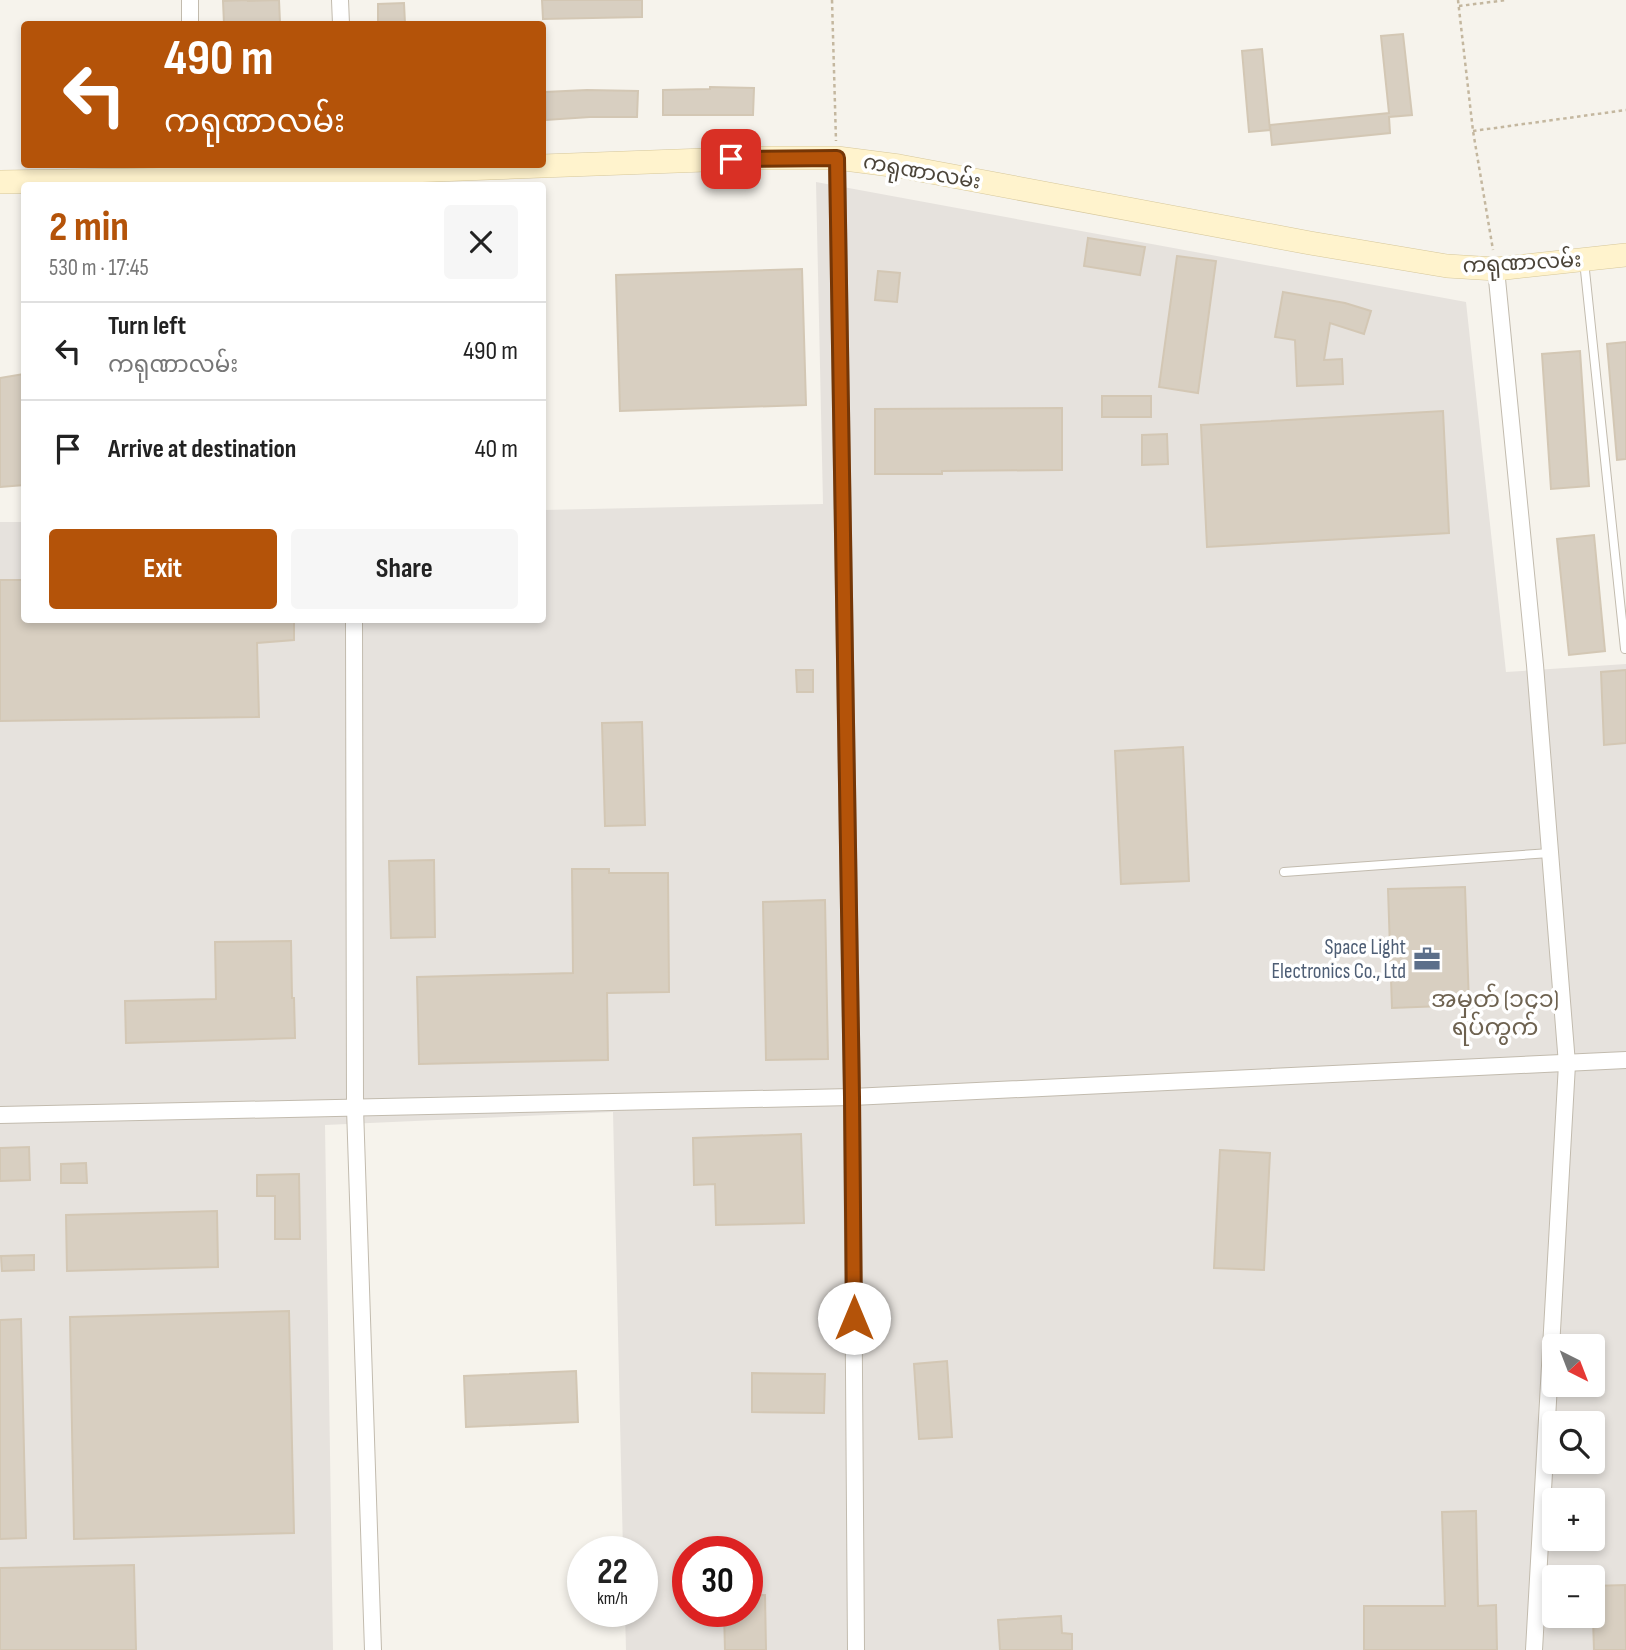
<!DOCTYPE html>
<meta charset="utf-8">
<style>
:root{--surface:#fff;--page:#f6f6f6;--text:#222;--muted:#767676;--line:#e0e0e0;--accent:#b45309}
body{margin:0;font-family:"Sofia Sans Condensed","Noto Sans Myanmar",sans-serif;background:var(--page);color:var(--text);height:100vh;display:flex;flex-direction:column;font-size:26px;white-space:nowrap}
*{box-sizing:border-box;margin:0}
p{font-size:23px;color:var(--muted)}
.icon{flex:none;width:38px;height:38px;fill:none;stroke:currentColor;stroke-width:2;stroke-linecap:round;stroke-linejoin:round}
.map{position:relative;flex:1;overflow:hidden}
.panel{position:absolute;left:21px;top:182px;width:525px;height:441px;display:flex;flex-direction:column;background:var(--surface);border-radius:7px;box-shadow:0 4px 10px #0003}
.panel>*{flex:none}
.top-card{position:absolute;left:21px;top:21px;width:525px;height:147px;border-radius:7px;box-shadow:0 4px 10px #0003;background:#b45309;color:#fff;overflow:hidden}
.needle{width:46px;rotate:138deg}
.controls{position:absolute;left:1542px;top:1334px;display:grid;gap:14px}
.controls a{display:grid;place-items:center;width:63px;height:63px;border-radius:7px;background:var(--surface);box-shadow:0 4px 10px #0003;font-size:35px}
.speed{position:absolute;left:567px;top:1536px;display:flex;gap:14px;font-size:35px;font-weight:700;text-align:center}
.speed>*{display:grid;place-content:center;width:91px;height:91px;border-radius:50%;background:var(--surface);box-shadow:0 4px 10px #0003;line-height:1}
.speed small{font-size:18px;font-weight:400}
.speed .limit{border:10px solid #d22;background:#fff;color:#111}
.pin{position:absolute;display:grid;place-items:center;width:60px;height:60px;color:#fff;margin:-30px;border-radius:14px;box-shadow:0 4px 10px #0006}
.me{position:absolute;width:77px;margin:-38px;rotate:0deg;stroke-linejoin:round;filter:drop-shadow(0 0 5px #0008)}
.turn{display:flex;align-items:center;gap:24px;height:147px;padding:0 28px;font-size:32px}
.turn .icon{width:91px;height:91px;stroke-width:2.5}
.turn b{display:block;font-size:49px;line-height:60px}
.round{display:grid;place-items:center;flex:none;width:74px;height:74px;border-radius:7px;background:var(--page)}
.summary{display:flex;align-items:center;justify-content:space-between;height:119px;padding:0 28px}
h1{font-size:42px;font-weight:700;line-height:52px;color:var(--accent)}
.primary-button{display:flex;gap:14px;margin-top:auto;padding:14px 28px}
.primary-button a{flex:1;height:80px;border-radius:7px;background:var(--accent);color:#fff;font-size:28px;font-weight:700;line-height:80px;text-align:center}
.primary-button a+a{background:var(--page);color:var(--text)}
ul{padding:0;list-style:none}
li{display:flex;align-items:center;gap:21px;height:98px;padding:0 28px;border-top:2px solid var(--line)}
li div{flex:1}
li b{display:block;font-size:26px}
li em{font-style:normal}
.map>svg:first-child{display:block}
.industrial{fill:#e6e2dd;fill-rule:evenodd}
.building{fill:#d8cfc1;stroke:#d3c7b4;stroke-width:2}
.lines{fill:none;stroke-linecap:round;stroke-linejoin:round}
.lane-casing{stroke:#c2bbae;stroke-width:10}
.street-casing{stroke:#c2bbae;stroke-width:18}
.secondary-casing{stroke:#d6c79b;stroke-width:24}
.path{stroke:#c4b79f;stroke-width:2.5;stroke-dasharray:3.5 3.5;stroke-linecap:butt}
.lane{stroke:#fff;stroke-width:8}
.street{stroke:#fff;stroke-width:16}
.secondary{stroke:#fff3cd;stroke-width:23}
.route-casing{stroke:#753606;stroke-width:18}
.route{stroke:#b45309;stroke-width:12}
.labels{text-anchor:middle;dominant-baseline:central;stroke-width:7;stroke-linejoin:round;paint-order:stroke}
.street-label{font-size:21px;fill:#4b4439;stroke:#fff}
.service-label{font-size:21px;fill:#4e5e75;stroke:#fff;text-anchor:end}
.quarter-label{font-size:24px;fill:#6e6250;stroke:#fff}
</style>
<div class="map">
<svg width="1626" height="1650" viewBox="0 0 1626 1650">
<rect width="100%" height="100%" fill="#f6f3ec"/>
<path class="industrial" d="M816,182L1466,302L1506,672L1626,664V1650H626L625,1612H642V1552H623L613,1112L325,1125L333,1650H0V522H24V620H542L543,510L823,504ZM1554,1346H1592V1384H1554ZM1554,1423H1592V1461H1554ZM1554,1500H1592V1538H1554ZM688,1552H747V1612H688ZM1554,1577H1592V1615H1554Z"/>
<g class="building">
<polygon points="248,0 248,1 279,0 280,23 224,24 223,1"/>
<polygon points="542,0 642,0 642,17 543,19"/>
<polygon points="404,3 405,24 378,24 378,4"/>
<polygon points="1403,34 1412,115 1389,117 1390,133 1272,145 1270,125 1389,113 1381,36"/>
<polygon points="1262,49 1270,130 1249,132 1242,51"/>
<polygon points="710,87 754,88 753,115 663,115 663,90 710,89"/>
<polygon points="587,90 638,91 637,117 590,117 546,120 545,92"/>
<polygon points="1088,238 1145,247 1140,275 1084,266"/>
<polygon points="1177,256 1216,261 1198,393 1159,387"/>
<polygon points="802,269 806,405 620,411 616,275"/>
<polygon points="878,271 900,273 897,302 875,300"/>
<polygon points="1283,292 1345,303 1371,311 1364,334 1330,323 1324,360 1342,359 1343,384 1297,386 1295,340 1275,337"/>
<polygon points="1626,342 1626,459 1617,460 1607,344"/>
<polygon points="1580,351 1589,486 1551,489 1542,354"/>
<polygon points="24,374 24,485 0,487 0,378"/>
<rect x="1102" y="396" width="49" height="21"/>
<polygon points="1062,408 1062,470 942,471 942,474 875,474 875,409"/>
<polygon points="1443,411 1449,533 1207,547 1201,425"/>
<polygon points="1167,434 1168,464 1142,465 1142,435"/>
<polygon points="1594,535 1605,651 1569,655 1557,539"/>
<polygon points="0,580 24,580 24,620 294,620 294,640 257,643 259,717 0,721"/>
<polygon points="796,670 813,670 813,692 797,692"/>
<polygon points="1626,670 1626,743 1604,745 1601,672"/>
<polygon points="642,722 645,825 605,826 602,723"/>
<polygon points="1183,747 1189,881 1121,884 1115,751"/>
<polygon points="434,860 435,937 391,938 389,861"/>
<polygon points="572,869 609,869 609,873 668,873 669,992 607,993 608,1060 419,1064 417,977 573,973"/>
<polygon points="1465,887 1469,1005 1392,1008 1388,889"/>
<polygon points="825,900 828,1059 766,1060 763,902"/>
<polygon points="291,941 292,998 294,998 295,1038 126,1043 125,1001 216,999 215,942"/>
<polygon points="801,1134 804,1223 716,1225 715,1184 694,1185 693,1138"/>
<polygon points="29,1147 30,1180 0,1181 0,1148"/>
<polygon points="1220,1150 1270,1153 1264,1270 1214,1268"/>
<polygon points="86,1163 87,1183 61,1183 61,1164"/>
<polygon points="299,1174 300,1239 275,1239 275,1196 257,1196 257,1175"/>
<polygon points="217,1211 218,1267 67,1271 66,1215"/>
<polygon points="34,1255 34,1270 2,1271 1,1256"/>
<polygon points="289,1311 294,1533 74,1539 70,1317"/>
<polygon points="21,1319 26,1538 0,1539 0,1320"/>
<polygon points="947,1361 952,1437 919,1439 914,1364"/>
<polygon points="576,1371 578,1422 466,1427 464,1376"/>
<polygon points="752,1373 825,1374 824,1413 752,1412"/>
<polygon points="1476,1511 1478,1606 1496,1605 1497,1650 1364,1650 1364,1606 1445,1606 1442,1512"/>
<polygon points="134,1565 136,1650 0,1650 0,1568"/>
<polygon points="1625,1585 1626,1650 1594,1650 1592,1586"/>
<polygon points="765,1595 766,1650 725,1650 724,1612 747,1612 747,1596"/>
<polygon points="1061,1616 1062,1633 1072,1634 1072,1650 1000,1650 998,1620"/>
</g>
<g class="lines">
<g class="lane-casing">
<g id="lane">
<polyline points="1584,261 1625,649"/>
<polyline points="1284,872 1550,853"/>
</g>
</g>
<g class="street-casing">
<g id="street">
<polyline points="190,0 190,24"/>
<polyline points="340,0 341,24"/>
<polyline points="837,158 852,1097 856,1650"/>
<polyline points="1496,269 1535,665 1567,1064 1534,1650"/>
<polyline points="354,620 355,1108 373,1650"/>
<polyline points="0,1115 852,1097 1626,1060"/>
</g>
</g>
<g class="secondary-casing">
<polyline id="secondary" points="0,182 193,179 759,158 837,158 899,166 1310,243 1447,266 1496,269 1626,255"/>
</g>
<g class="path">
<polyline points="832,0 836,141"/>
<polyline points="1458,0 1473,131 1493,250"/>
<polyline points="1459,6 1507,0"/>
<polyline points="1473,131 1626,110"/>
</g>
<use href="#lane" class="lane"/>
<use href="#street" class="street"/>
<use href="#secondary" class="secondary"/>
</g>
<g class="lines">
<g class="route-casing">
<polyline id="route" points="731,159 837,158 852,1097 854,1318"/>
</g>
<use href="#route" class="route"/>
</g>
<defs>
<g id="office-bare" transform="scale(2.1)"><path d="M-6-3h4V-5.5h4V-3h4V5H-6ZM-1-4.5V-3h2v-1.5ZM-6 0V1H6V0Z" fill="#5c6f8a" stroke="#fff" stroke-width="2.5" paint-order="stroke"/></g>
</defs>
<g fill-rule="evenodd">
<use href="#office-bare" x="1427" y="959"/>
</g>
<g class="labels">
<g class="street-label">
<text transform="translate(922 172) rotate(10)">ကရုဏာလမ်း</text>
<text transform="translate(1522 263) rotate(-3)">ကရုဏာလမ်း</text>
</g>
<g class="service-label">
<text x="1406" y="947">Space Light<tspan x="1406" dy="24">Electronics Co., Ltd</tspan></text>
</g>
<g class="quarter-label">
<text x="1495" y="999">အမှတ် (၁၄၁)<tspan x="1495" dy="28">ရပ်ကွက်</tspan></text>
</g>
</g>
</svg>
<div class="controls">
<a><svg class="needle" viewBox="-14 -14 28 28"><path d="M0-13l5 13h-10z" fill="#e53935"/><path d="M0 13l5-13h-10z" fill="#767676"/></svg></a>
<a><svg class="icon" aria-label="search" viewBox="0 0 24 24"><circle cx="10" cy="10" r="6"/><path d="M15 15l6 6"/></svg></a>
<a>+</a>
<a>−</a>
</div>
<div class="speed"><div>22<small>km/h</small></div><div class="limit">30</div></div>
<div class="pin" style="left:731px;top:159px;background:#d93025"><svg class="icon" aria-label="arrive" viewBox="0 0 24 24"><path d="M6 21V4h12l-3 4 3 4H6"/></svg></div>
<svg class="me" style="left:854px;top:1318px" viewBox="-20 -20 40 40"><circle r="19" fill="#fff"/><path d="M0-13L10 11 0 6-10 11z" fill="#b45309"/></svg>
<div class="top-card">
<div class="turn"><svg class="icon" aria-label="left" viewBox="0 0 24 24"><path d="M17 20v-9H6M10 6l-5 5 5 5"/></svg><div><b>490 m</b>ကရုဏာလမ်း</div></div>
</div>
<section class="panel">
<div class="summary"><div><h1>2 min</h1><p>530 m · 17:45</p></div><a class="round"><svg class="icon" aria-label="close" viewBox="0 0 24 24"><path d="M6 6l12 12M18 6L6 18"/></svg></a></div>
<ul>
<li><svg class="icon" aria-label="left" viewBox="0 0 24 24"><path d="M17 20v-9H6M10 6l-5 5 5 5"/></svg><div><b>Turn left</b><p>ကရုဏာလမ်း</p></div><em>490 m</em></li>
<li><svg class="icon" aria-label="arrive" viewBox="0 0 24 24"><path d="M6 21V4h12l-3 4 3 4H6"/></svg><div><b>Arrive at destination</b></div><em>40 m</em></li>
</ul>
<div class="primary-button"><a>Exit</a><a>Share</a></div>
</section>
</div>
